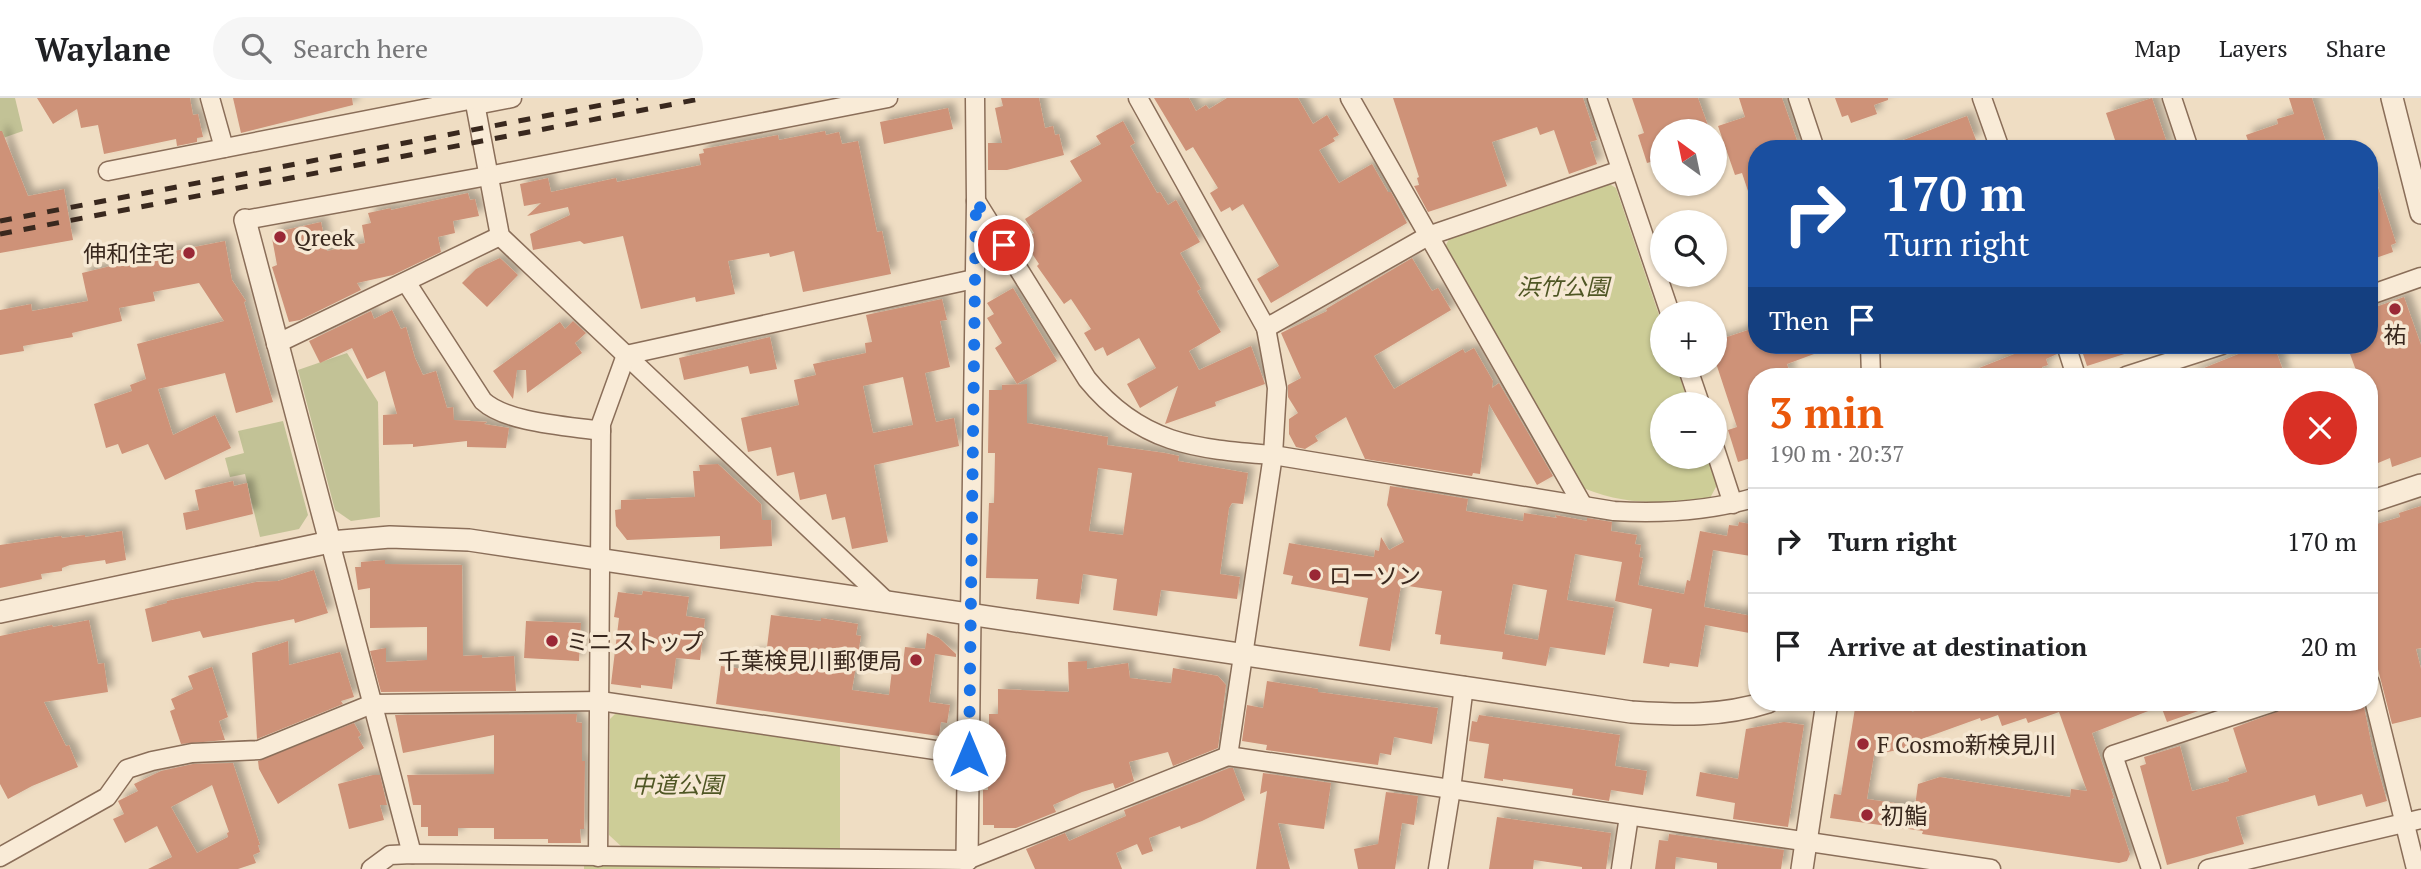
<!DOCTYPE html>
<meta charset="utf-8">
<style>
:root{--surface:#fff;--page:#f6f6f6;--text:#202124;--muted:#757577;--line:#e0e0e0;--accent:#ea580c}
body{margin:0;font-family:"PT Serif","Noto Sans JP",serif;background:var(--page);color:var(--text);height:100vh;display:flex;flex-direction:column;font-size:26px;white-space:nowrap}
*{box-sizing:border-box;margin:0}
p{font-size:23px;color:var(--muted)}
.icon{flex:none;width:38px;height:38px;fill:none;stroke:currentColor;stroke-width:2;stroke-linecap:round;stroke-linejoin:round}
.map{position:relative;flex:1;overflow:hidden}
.details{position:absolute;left:1748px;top:270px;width:630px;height:343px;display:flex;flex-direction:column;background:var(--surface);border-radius:28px;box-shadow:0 2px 5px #0004}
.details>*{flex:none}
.banner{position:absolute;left:1748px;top:42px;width:630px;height:214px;border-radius:28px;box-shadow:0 2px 5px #0004;background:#1a4fa0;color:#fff;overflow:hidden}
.needle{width:46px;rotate:327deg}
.fabs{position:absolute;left:1650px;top:21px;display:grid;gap:14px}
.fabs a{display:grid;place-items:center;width:77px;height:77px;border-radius:50%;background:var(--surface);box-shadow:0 2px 5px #0004;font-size:35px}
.pin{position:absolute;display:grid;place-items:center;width:60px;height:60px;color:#fff;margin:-30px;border:4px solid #fff;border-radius:50%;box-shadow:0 2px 7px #0007}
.me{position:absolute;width:77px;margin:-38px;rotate:0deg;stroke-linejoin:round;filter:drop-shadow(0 0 5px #0008)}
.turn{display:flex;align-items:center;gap:24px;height:147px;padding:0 21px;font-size:32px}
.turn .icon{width:91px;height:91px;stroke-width:2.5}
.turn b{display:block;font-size:49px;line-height:60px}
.then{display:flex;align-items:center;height:66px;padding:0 21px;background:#0003;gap:14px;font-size:26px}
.round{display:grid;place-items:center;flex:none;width:74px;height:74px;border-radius:37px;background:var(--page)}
.headline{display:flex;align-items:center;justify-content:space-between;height:119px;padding:0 21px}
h1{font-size:42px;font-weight:600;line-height:52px;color:var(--accent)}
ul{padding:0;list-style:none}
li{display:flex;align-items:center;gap:21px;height:105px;padding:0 21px;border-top:2px solid var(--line)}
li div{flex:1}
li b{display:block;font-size:26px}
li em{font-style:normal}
header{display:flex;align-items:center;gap:42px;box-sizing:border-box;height:98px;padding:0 35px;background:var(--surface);border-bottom:2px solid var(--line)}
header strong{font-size:33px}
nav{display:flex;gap:38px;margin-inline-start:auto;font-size:24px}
.search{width:490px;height:63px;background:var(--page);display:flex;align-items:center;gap:18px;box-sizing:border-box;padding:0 24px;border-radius:38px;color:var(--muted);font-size:26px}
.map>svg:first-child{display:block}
.green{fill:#cdcd97}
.cemetery{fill:#c2c296}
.building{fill:#ce9278;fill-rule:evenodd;filter:url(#shadow)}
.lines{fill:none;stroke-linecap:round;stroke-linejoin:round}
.minor-casing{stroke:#8a6e59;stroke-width:21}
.tertiary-casing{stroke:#8a6e59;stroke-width:24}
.minor{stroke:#f9ebd7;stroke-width:18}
.tertiary{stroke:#f9ebd7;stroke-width:21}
.rail{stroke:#39281e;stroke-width:5;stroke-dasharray:12 12;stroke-linecap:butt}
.route{stroke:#1a73e8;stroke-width:12;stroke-dasharray:0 21.6}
.poi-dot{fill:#9a2836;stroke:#f6e8d3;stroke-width:2.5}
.labels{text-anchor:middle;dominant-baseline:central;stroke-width:7;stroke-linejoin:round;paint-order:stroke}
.poi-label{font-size:23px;fill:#39281e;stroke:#f6e8d3;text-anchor:start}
.park-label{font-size:23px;font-style:italic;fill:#4f5624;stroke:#f6e8d3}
</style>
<header>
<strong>Waylane</strong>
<div class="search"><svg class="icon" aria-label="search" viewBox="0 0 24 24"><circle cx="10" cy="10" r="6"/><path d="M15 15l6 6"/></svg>Search here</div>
<nav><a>Map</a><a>Layers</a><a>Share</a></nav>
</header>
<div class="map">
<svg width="2421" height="771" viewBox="0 0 2421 771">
<defs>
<filter id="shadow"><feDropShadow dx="6" dy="-6" stdDeviation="3.5" flood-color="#0004"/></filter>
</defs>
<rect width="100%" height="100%" fill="#efddc3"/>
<g class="green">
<path d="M1606,84L1616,90L1662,226V268H1676L1689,306H1662V359H1707L1717,387L1709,402C1661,405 1628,408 1583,390L1445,149L1450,139Z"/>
<polygon points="618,613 840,646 840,751 622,749 609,737 610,621"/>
<polygon points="720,767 720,771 584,771 584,768"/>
</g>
<g class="cemetery">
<polygon points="0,0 15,0 23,33 0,41"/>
<polygon points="347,255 378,304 380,419 351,423 335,412 298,272"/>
<polygon points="283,323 308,417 299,431 260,439 245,376 230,379 225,360 244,355 238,333"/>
</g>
<g class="building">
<polygon points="37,0 190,0 193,17 198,16 203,39 197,40 197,44 177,48 176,41 104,56 98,27 81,30 77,11 53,26"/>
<polygon points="233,0 352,0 353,7 241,35"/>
<polygon points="1001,0 1039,0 1045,30 1053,28 1055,37 1059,36 1064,57 1007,72 988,72 988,45 1002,45 995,10 1003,8"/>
<polygon points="1154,0 1189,0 1196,13 1206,7 1209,11 1227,0 1298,0 1313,26 1327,17 1339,37 1333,40 1335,43 1319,52 1339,85 1372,66 1388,94 1391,94 1407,125 1271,205 1257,181 1279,168 1243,106 1232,113 1230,109 1221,114 1210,95 1218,90 1193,49 1186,53"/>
<polygon points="1393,0 1583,0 1597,42 1590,44 1597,66 1569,76 1554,32 1540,37 1537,29 1492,44 1507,88 1428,114 1414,88 1419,87 1417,80 1419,79"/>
<polygon points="1632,0 1698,0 1710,33 1662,33 1662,80 1660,81 1654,63 1647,65 1638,37 1644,35"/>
<polygon points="1739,0 1782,0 1800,51 1757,51 1757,110 1754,111 1742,75 1735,77 1718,28 1745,19"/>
<polygon points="1835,0 1888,0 1888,2 1874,7 1877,16 1851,25 1848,17 1842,19"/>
<polygon points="2152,0 2169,51 2118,51 2106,15"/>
<polygon points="2289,0 2312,0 2328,51 2251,51 2246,37 2278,26 2277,21 2294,16"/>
<polygon points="948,10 953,31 884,46 880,24"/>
<polygon points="1967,18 1976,42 1951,51 1885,51 1885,49"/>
<polygon points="1123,23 1135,45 1130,48 1157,95 1160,94 1168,107 1176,102 1200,144 1180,155 1201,191 1197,193 1221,234 1189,253 1199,272 1251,248 1265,286 1215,304 1216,308 1165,326 1178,288 1140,310 1127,286 1156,270 1139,240 1107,258 1103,249 1095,253 1084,235 1091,231 1071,201 1064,206 1037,168 1039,166 1023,142 1034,135 1025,121 1082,83 1070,63 1101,46 1096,38"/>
<polygon points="0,33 2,33 28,98 64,91 73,142 0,155"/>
<polygon points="825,33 826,37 839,34 842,46 858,43 877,134 882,133 891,176 803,194 794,153 770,159 769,155 728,163 735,196 696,204 695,199 641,211 623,138 584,146 580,143 533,152 530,136 570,117 568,109 527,118 541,105 524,108 520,86 548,80 551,94 616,80 617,84 701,67 699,56 704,55 703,51 778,37 779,42"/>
<polygon points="2373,74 2396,145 2391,147 2393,154 2370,162 2370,75"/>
<polygon points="468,95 470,102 475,101 479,118 453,123 455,135 438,139 441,154 393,177 357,185 361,192 300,222 289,224 272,169 277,167 272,140 276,134 321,124 327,153 365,145 362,127 371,125 368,115 391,110 391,112"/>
<polygon points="225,143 232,182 246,203 244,204 273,304 236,315 225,275 158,291 173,337 215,317 231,350 165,382 148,346 122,356 118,346 106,350 94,306 132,293 130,287 146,281 137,246 224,223 199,185 153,194 155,203 119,210 122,223 72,235 73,239 23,248 24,253 0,257 0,212 31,206 32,213 88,203 82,175 123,165 123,163"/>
<polygon points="500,160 518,177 487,209 462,185 476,171"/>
<polygon points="1412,160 1432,193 1438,190 1451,212 1374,258 1394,291 1463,251 1465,255 1474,250 1493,283 1492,290 1499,285 1553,378 1537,387 1489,306 1480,376 1473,375 1472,378 1365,361 1346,319 1315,338 1318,343 1305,351 1296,349 1289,336 1289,321 1298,315 1288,299 1288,287 1301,280 1281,235 1327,213 1326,211"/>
<polygon points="1013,190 1057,263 1017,286 995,250 1002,245 987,220 994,216 987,205"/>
<polygon points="2404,199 2421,247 2421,359 2392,369 2390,360 2378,365 2370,339 2370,278 2358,278 2349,253 2357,251 2356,247 2370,247 2370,211"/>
<path d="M942,201L947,222L940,223L950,269L925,275L936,324L954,320L959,348L874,367L888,444L852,451L845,419L832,422L826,396L800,402L794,374L777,378L771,349L748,354L741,320L799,307L794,282L816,277L813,266L866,255L865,245L872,244L866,217ZM903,279L913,327L873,335L863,288Z"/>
<polygon points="392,212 401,231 406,229 415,260 423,277 436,273 447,310 453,309 454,322 487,324 484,326 509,330 506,350 467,349 467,343 413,349 413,346 383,347 383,317 397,316 385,273 367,281 352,250 320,265 309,243 371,213 374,221"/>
<polygon points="573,223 586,235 575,245 582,255 527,295 526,272 517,272 513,301 493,273 560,224 565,231"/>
<polygon points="1757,229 1757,247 1833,247 1833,249 1787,266 1791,278 1757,278 1757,358 1738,364 1728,332 1737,329 1715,262 1715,243"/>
<polygon points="770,239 777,271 750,276 748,268 684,282 679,260"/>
<polygon points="2037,247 2055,247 2057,256 2046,261 2048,267 2042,269 2045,278 1959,278"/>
<polygon points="2080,247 2142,247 2143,250 2087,268"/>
<polygon points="2261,247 2274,247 2285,278 2190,278 2189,276"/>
<path d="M1027,286V325L1108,339L1107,347L1165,355L1179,358L1178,363L1248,375L1243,406L1232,405L1229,410L1220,476L1240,479L1237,501L1161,492L1157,518L1113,512L1117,481L1083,476L1079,506L1036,501L1038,481L986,480L989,405H994L995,355H988L989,292H1002V287ZM1098,370L1132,375L1123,437L1089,433Z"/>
<polygon points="718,366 761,406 762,422 771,422 772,448 720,451 720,438 627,442 616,428 615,412 621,411 621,402 695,399 693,373 700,373 699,367"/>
<polygon points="233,383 234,388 247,385 253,416 186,432 183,415 199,412 195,392"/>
<path d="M1390,388L1468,401L1466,413L1523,423L1524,415L1557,420L1555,417L1587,423V420L1612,424L1611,433L1637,437L1635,446L1641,447L1639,459L1643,460L1638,487L1684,496L1687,482L1690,483L1700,433L1727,438L1729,427L1738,428L1739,424L1757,427V459L1713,452L1704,509L1757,519L1755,536L1705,527L1698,569L1670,565L1669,569L1643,565L1652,511L1615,503L1622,464L1575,456L1567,502L1614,510L1605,557L1550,549L1546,568L1502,561L1503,554L1440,546L1441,537L1435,536L1442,493L1401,487L1390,553L1359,548L1368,500L1291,486L1293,478L1283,476L1289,445L1374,459L1375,452L1379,453L1381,439L1389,452L1404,444L1387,407ZM1513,486L1547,492L1538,542L1504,536Z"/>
<polygon points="2421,408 2421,550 2416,551 2421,571 2421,619 2392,626 2370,540 2370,428 2400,419 2399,415"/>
<polygon points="122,433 126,462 106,466 105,462 70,467 62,470 62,473 41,476 42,481 0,490 0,447 61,438 62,440 85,437 85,439"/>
<polygon points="385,462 385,466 462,467 463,558 482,557 482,560 514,558 516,593 381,594 370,553 386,550 386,564 427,562 427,529 370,530 370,490 358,492 355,469 361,469 361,464"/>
<polygon points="314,472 328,515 295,525 294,521 203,540 200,533 152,544 145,511 167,505 167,503 256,484 278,483"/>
<polygon points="643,493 689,499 686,518 705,521 700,562 676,560 672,591 641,587 641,590 611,586 619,520 614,519 618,494 642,497"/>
<polygon points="771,517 821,523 821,520 858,526 856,537 861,538 852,592 889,597 892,572 902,574 905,549 925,551 927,535 939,540 956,556 956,559 935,556 929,604 950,607 947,625 941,624 939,638 716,606 721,568 750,572 752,555 766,557"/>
<polygon points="89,522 98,566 104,565 108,594 44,604 66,648 69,647 78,669 32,688 8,701 0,686 0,538 52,527 53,529"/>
<polygon points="526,523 581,525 579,563 524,560"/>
<polygon points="288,543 289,567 340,554 354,599 341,603 343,606 257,641 252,555"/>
<polygon points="1087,563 1087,571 1128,565 1130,580 1171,585 1173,570 1218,578 1226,587 1218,650 1173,668 1168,654 1129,664 1134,683 1115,691 1113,685 1082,694 1053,707 1056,714 1016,730 994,730 994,727 983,727 983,692 988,692 989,658 985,658 985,637 989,637 989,616 998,616 998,591 1069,594 1068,564"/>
<polygon points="212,569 228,619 219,623 225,642 181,646 170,613 175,611 171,601 193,591 188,578"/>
<polygon points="1267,583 1318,591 1318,594 1438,610 1432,646 1394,639 1391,657 1380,655 1378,667 1266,652 1267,647 1242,643 1247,607 1263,610"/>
<path d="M1856,604H1909L1912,614L1939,604H2217L2218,606L2167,624L2161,608L2092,635L2114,700L2112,701L2130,756L2127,763L2119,765L1922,736L1923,733L1830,720L1834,696L1841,697ZM2059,614L2087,693L2071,691L2070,699L1940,679L1918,686L1915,708L1867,701L1874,657L1920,647L1919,642L1980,620L1981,623L1998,617L2002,628L2026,620L2028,625Z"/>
<polygon points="2317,604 2363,604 2373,654 2387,703 2366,709 2362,696 2318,708 2315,697 2236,719 2244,746 2167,767 2140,668 2146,666 2144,659 2180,648 2192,693 2229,683 2228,680 2247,674 2233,630 2293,608 2294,611"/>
<polygon points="577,616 576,624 582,625 582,663 585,663 584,731 580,731 581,745 548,745 548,741 494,741 494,730 458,730 458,738 428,738 428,729 421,729 421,707 413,707 407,677 494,676 494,637 403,655 395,617"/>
<polygon points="1479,617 1620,637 1615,668 1647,673 1643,697 1611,692 1609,703 1572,697 1573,691 1503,681 1503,683 1484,680 1489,646 1469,643 1472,623 1477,624"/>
<polygon points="1784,624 1804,627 1788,729 1733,721 1735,705 1696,698 1700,674 1738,681 1746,631"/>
<polygon points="354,625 361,637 358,639 364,650 278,706 259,671 258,663"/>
<path d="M233,665L260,747H258L260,754L253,757L256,765L238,771H148L172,759L157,728L125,745L113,721L124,716L118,703L138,693L134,686L161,673L193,666ZM212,687L229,734L227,735L228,739L197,755L171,709Z"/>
<polygon points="1229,670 1233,670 1245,702 1202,723 1181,731 1180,728 1149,740 1153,753 1142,757 1137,746 1116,755 1122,771 1035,771 1026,751 1065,735 1069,743 1126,718 1124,712"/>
<polygon points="1263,675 1331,685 1324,731 1278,725 1290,771 1256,771 1267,693 1260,696"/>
<polygon points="373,677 380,677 387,707 380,707 384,722 349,731 338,686"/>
<polygon points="1386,694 1418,698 1414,727 1402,725 1395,771 1358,771 1354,751 1378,746"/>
<polygon points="1497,719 1611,735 1606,771 1582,771 1582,769 1534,762 1533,771 1489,771"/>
<polygon points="1669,736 1784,752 1781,771 1717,771 1717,765 1676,759 1675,771 1655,771 1659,742 1668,743"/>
</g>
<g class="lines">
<g class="minor-casing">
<g id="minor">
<polyline points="210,0 224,50"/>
<polyline points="474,0 500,138 886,503"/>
<polyline points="1138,0 1266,230 1277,290 1273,357 1228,658"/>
<polyline points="1350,0 1582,406"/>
<polyline points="1597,0 1670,215"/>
<polyline points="1798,0 1815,51"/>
<polyline points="1982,0 2000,51"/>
<polyline points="2172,0 2189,51"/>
<polyline points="476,7 512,0"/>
<polyline points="108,73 474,1"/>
<path d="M976,103L1087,281C1140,346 1195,351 1273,357L1614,413C1663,416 1710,413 1757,399"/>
<polyline points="245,122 488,78 888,0"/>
<path d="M406,184L483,303C507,325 568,328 601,333"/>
<polyline points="2370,197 2421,179"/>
<polyline points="1266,230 1428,138 1621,72"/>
<polyline points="276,246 500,138"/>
<polyline points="1870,247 1871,278"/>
<polyline points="2066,247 2076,278"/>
<polyline points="1687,268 1700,306"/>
<polyline points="2126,278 2222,247"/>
<polyline points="1715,351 1733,406"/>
<polyline points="330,444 412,756"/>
<polyline points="970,518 976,103 975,0"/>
<polyline points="2370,585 2416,771"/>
<polyline points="0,759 107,699 127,671 152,663 192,655 259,652 372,606 600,603 969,657"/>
<polyline points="598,759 601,326 626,257 974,181"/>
<polyline points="371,771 390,757 412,756 967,762 1228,658 1991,771"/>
<polyline points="1438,771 1451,691 1464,588"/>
<polyline points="1621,771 1629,718"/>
<polyline points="2151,771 2113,657 2274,604"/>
<polyline points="2208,771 2421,721"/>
</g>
</g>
<g class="tertiary-casing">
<g id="tertiary">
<polyline points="2392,0 2421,115"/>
<polyline points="245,122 330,444"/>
<polyline points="2370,404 2421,387"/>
<path d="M0,514L330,444L390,439L469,442L1631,614C1680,617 1721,619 1768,604"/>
<polyline points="967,762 970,518"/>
<polyline points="1802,771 1827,604"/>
</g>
</g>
<use href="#minor" class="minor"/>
<use href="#tertiary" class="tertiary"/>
<g class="rail">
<polyline points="0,123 638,0"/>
<polyline points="0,136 705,0"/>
</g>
</g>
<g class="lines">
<polyline class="route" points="969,657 976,103 1004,147"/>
</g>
<g class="poi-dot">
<circle cx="280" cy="139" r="7"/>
<circle cx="189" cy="155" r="7"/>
<circle cx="2395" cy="211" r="7"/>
<circle cx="1315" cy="477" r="7"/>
<circle cx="552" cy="543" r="7"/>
<circle cx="916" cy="562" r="7"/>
<circle cx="1863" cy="646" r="7"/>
<circle cx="1867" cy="717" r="7"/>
</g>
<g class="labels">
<g class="poi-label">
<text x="294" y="139">Qreek</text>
<text x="175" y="155" text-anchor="end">伸和住宅</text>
<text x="2395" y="236" text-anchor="middle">祐</text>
<text x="1329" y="477">ローソン</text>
<text x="566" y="543">ミニストップ</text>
<text x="902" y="562" text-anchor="end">千葉検見川郵便局</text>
<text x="1877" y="646">F Cosmo新検見川</text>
<text x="1881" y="717">初鮨</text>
</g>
<g class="park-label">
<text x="1563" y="188">浜竹公園</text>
<text x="677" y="686">中道公園</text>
</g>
</g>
</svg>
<div class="fabs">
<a><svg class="needle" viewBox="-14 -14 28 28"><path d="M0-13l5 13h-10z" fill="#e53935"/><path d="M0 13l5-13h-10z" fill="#757577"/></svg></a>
<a><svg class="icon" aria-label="search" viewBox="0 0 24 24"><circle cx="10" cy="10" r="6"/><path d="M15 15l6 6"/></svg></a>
<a>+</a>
<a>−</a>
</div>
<div class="pin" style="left:1004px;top:147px;background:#d93025"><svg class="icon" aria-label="arrive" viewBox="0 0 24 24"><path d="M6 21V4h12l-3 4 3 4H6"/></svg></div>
<svg class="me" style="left:969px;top:657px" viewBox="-20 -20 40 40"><circle r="19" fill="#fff"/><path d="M0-13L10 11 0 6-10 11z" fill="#1a73e8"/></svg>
<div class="banner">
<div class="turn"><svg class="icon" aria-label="right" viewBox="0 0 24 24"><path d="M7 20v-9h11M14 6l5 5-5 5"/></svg><div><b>170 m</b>Turn right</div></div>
<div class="then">Then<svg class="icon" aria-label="arrive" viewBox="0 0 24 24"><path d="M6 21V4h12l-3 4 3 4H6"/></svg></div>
</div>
<section class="details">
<div class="headline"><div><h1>3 min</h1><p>190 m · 20:37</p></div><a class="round" style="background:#d93025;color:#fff"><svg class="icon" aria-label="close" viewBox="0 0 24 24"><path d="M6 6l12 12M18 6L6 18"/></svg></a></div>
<ul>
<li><svg class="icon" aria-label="right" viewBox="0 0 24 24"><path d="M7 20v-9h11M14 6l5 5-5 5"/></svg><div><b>Turn right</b></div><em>170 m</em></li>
<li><svg class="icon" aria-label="arrive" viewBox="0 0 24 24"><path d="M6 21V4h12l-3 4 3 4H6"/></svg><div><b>Arrive at destination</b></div><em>20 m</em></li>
</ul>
</section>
</div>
